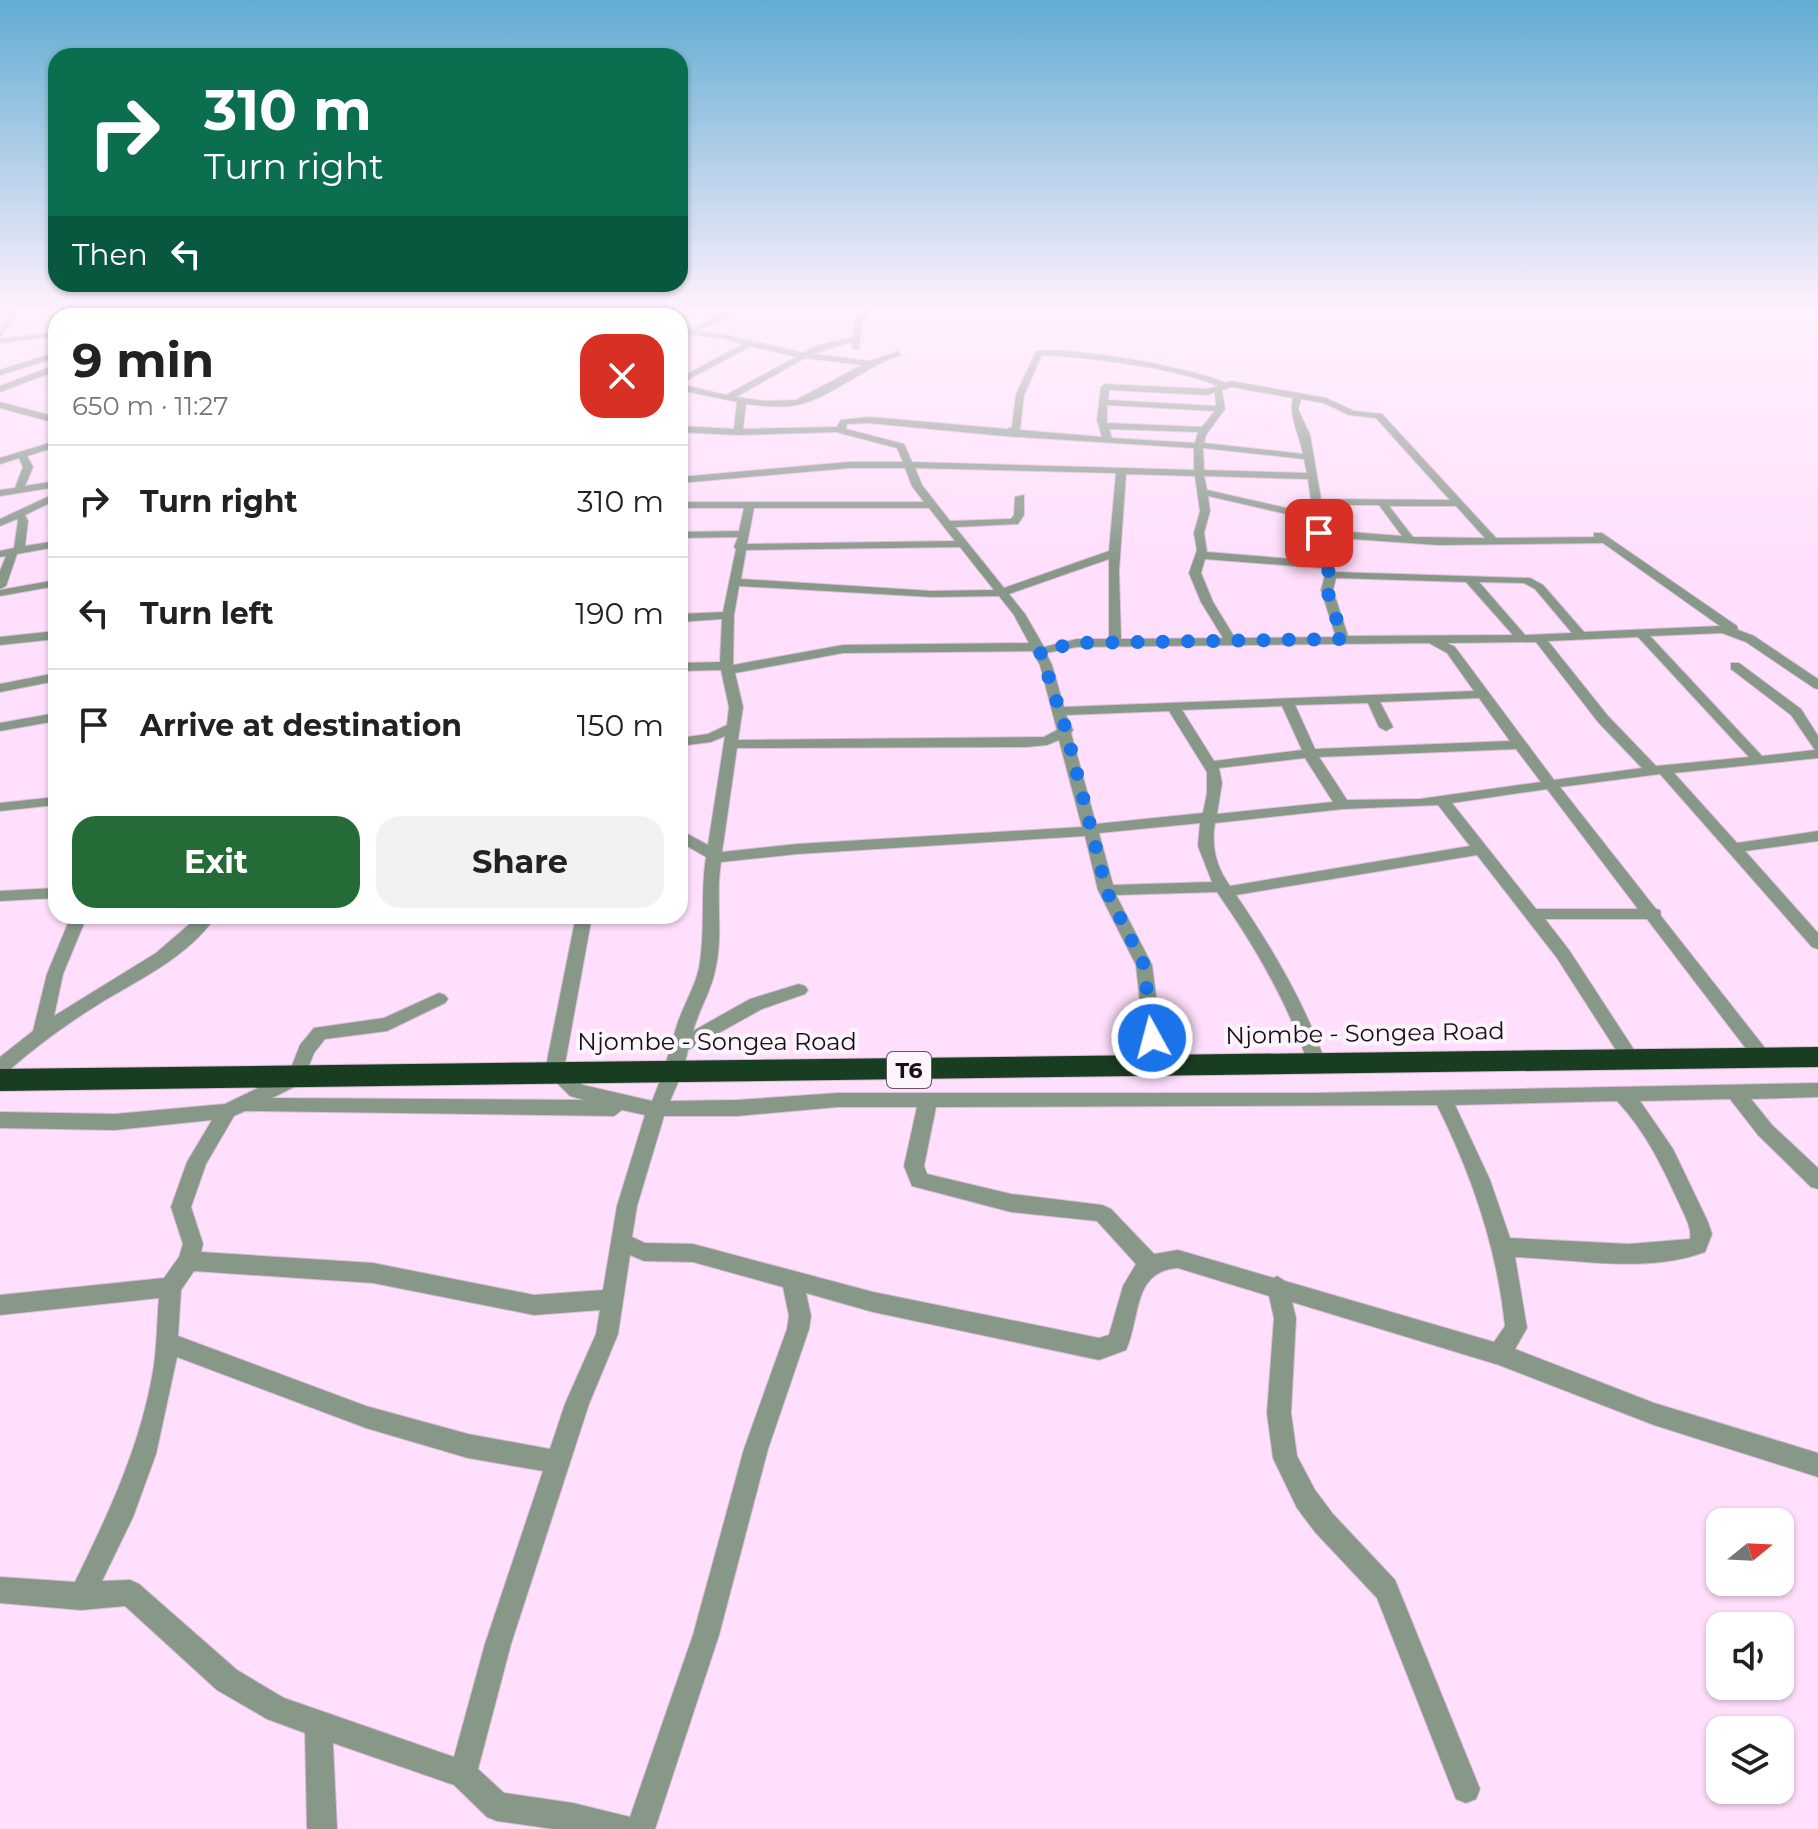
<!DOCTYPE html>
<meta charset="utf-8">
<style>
:root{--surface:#fff;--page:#f2f2f2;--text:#222;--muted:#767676;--line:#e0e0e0;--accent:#256b37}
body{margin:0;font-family:Montserrat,sans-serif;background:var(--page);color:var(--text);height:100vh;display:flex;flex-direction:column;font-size:30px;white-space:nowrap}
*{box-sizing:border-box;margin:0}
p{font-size:26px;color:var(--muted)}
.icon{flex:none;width:44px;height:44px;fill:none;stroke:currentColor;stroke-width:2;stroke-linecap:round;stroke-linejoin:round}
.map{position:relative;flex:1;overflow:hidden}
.panel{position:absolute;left:48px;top:308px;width:640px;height:616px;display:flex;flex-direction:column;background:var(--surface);border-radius:24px;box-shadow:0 2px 6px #0004}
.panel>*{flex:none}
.hud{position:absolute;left:48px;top:48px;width:640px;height:244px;border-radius:24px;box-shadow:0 2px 6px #0004;background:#0b6e4f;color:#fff;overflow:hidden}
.needle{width:52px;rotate:72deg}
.fabs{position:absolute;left:1706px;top:1508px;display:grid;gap:16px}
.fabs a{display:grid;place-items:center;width:88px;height:88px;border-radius:16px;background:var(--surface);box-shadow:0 2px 6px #0004;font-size:40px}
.pin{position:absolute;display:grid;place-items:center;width:68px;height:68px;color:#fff;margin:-34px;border-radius:16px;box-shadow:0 4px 12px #0006}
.me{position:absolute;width:88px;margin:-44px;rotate:353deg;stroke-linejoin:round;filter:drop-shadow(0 0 6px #0008)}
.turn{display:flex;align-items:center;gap:28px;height:168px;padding:0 24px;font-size:36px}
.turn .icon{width:104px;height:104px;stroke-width:2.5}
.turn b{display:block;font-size:56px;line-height:68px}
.then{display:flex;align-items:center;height:76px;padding:0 24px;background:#0003;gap:16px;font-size:30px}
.round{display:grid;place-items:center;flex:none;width:84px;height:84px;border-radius:24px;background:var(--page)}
.summary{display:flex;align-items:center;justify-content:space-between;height:136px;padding:0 24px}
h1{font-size:48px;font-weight:700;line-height:60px}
.primary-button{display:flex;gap:16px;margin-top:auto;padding:16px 24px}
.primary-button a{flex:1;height:92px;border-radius:24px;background:var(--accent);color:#fff;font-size:32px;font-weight:700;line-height:92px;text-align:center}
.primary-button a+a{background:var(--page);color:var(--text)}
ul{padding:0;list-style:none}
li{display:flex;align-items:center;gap:24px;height:112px;padding:0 24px;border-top:2px solid var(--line)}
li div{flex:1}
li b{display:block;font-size:30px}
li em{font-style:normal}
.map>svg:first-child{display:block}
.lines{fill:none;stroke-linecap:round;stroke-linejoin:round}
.street-casing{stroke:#dbbed8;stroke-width:2}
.highway-casing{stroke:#dbbed8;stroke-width:2}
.street{fill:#879889;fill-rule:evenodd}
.highway{fill:#193d21;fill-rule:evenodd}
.route{stroke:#1a73e8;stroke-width:14;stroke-dasharray:0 25.2}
.labels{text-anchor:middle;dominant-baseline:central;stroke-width:8;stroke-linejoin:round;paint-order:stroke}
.shield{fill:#fdf5fc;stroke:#5f535e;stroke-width:2}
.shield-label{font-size:22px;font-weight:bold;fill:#1b0e1a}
.street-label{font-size:24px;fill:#1b0e1a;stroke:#fdf5fc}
</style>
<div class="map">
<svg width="1818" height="1829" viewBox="0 0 1818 1829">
<rect width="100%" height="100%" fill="#ffdffc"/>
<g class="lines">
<g class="street-casing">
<g id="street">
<polygon points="0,307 18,313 0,338 0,330 10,314 0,311"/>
<polygon points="142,307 152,307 135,316 125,316"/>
<polygon points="203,307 224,307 277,316 256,316"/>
<path d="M352,307H371L418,316L434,307H443C420,323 377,317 352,307Z"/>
<path d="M868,307H875L862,322L859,349H853L852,342L813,354L870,361L898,351L901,355C865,366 831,398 797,405C780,408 763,406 746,404L743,429L837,427L841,420L869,417L1007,429L1012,427L1016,395L1036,351C1077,347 1188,367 1226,383L1231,381L1326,398L1354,411L1382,414L1496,538L1594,537V533H1602L1737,626L1738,630L1754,636L1818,679V689L1814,688L1746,642L1722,633L1650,636L1762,756L1815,750L1791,715L1731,669V663H1739L1801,709L1818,736V758L1674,773L1737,843L1818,831V841L1745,851L1818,933V949L1812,947L1660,774L1560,787L1656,909L1660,910L1661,916L1769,1053L1772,1058L1769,1063L1763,1065L1757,1063L1647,919H1545L1569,950L1640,1059L1637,1064L1631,1066L1625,1064L1557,958L1477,855L1236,895C1272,948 1305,1003 1326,1064L1323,1069L1317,1071L1311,1069L1308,1064C1288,1002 1254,945 1217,892L1116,895L1152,965L1165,1066L1162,1071L1156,1073L1150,1071L1147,1066L1136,965L1098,890L1085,836L797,854L721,862C715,898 724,935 715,971C711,991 699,1010 693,1031L750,999L799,984L805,986L808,990L805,994L762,1009L688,1050L683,1071L670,1101L737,1100L838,1093H1315L1818,1083V1097L1751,1099L1772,1125L1818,1168V1189L1811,1187L1758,1135L1730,1099L1640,1101L1673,1149L1708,1222L1712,1234L1705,1252C1646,1274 1576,1259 1515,1257L1527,1328L1515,1349L1654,1403L1818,1453V1477L1654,1425L1499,1365L1292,1302L1296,1318L1291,1413L1297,1456L1315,1490L1333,1514L1395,1580L1480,1789L1476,1799L1466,1803L1456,1799L1377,1598L1315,1532L1297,1508L1273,1458L1267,1413L1274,1318L1269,1296L1178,1268C1132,1271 1141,1317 1126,1350L1099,1360L873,1312L806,1293L811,1316L809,1329L768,1449L719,1635L655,1829H554L497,1821L487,1817L454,1785L333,1743L337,1829H307L305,1733L267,1719L217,1690L125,1606L81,1610L0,1603V1577L75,1582C109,1513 142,1443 154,1365C157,1343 157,1320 159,1298L0,1315V1295L164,1278L179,1257L183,1244L171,1207L187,1162L212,1120L115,1130L0,1128V1112L115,1114L225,1104L289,1073L300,1045L314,1028L384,1018L439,993L445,995L448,999L445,1003L387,1031L325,1039L314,1053L302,1083L272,1098L584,1100L570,1096L545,1071L576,916H592L564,1069L583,1085L652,1101C663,1076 669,1051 677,1025C683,1006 695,987 699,968C706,931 700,894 706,857L680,842V830L708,845L725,736L711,742L680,746V738L708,734L727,725L729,707L721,670L680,671V663L720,662L722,619L680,622V614L723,612L736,549L734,547L738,537L680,538V532L739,531L744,508H680V502H924L912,486L905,468H849L680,483V477L849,462H903L897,448L836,432L738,435L680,432V426L734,429L737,402L680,390V384L726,395L796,357L751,346L680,384V378L743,344L722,338L680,334V330H687L727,312L730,316L697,331L722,334L803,353L815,346L853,337L854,321ZM1042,355C1088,357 1176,368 1218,386L1207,389L1105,384L1101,387L1097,420L1102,437L1020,430L1024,395ZM805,358L862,365L796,400L764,401L736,397ZM1232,387L1293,398C1288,416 1300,435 1303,454L1204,443L1206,435L1225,409L1222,390ZM1109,390L1208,395L1215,392L1216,406L1108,400ZM1301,399L1324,403L1349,415L1376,418L1450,500L1321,499L1310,435L1298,409ZM1107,405L1215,411L1202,427L1107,423ZM869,423L1004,436L1194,448V470L912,462L904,444L846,429L847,424ZM1109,429L1198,432L1195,443L1112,438ZM1203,448L1304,459L1307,473L1204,470ZM915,468L1116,473L1109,551L1004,588L955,527L1018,524L1024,515V495L1015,497L1014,515L1011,519L950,521L922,485ZM1126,474L1195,476L1200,511L1194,533L1197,550L1189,573L1201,602L1223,638L1121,639L1119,571ZM1204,476L1308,479L1313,514L1207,490ZM1208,496L1313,520L1317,561L1207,552L1204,533L1210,511ZM1322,505H1379L1402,536L1324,530ZM1389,506H1456L1485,538L1413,537ZM754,508H929L955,541L747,544ZM1324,537L1438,545L1603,543L1720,626L1584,632L1543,585L1530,578L1334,572L1325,558ZM960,547L994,590L932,591L741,579L746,550ZM1109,559V639H1077L1044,647L1025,614L1009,594ZM1205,559L1321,568L1325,575L1321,590L1336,637L1235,638L1213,602L1201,573ZM1336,578L1466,582L1513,635L1348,636L1333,590ZM1479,582L1524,583L1535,589L1572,633L1525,635ZM739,586L932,597L999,596L1014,615L1029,643L843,645L733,665L734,615ZM1638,637L1749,757L1656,766L1608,716L1548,641ZM1536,642L1598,722L1642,768L1554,780L1455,647L1447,643ZM1429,643L1447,653L1474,691L1064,707L1052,665L1046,653L1077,647ZM1032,651L1040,665L1057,730L1044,737L738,740L743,707L735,673L843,653ZM1479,698L1510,741L1315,749L1295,705L1368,703L1379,727L1386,731L1393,727L1380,702ZM1282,706L1302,750L1214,761L1182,710ZM1169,711L1207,772V793L1203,813L1096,824L1071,733L1073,730L1066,715ZM1059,740L1082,827L797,844L722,852L737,748L1026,747L1047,745ZM1516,749L1541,782L1420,799L1347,800L1319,757ZM1305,758L1333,802L1217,814L1222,783L1219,768ZM1547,789L1638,909H1536L1452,803ZM1438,805L1470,846L1230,886C1216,867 1211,846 1215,823L1343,809ZM1200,823L1198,846L1212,882L1113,885L1099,833ZM1617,1101C1646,1132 1662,1166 1679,1203C1684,1215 1692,1227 1690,1239L1629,1244L1510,1238L1490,1180L1455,1105ZM1437,1105C1472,1175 1497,1248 1505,1326L1494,1342L1285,1281L1277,1276L1274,1278L1178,1250L1154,1254L1111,1209L1102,1205L1011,1194L927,1174L924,1166L936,1107ZM838,1107H917L904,1166L912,1186L1011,1212L1097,1221L1136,1264L1123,1286L1109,1335L1099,1338L873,1292L693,1244L645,1243L632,1237L637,1206L664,1116H737ZM622,1110L645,1115L617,1206L603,1290L534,1295L373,1263L201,1252L203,1244L191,1207L206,1164L234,1116L245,1111L614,1116ZM630,1255L644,1261L693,1262L783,1287L789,1316L787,1329L744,1449L693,1635L630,1817L573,1803L504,1793L478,1769L511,1644L589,1404L618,1334ZM194,1271L373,1283L534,1315L600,1310L596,1334L565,1404L550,1449L468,1434L366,1406L178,1336L181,1290ZM177,1357L366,1428L468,1458L543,1471L485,1644L454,1757L284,1698L237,1670L139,1584L130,1580L102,1581L133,1517L156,1454Z"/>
<polygon points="56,332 56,336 0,343 0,339"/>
<polygon points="53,353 56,353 56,358 0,375 0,370"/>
<polygon points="53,366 56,366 56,371 0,392 0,386"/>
<polygon points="0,402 56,417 56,423 0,408"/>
<polygon points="56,441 56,447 27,456 33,467 25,486 56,481 56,487 0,496 0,490 15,488 23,467 19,458 0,464 0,458"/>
<polygon points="56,493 56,500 25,515 28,521 25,546 56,541 56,547 17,554 6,586 0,589 0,571 6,556 0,557 0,551 14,548 18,521 17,519 0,526 0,519"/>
<polygon points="56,580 56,586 0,596 0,590"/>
<polygon points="56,631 56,639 0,645 0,637"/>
<polygon points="56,673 56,681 0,692 0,684"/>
<polygon points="56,713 56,721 0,731 0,723"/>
<polygon points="56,797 56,805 0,811 0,803"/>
<polygon points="56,888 56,898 0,901 0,891"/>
<path d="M71,916H87L63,974L54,1016L156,953L199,916H216C189,956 142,978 102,1002C68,1023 36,1046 6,1073L0,1075V1057L33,1031L47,974Z"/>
</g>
</g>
<g class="highway-casing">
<polygon id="highway" points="1818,1047 1818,1067 0,1091 0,1069"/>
</g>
<use href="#street" class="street"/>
<use href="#highway" class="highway"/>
</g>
<linearGradient id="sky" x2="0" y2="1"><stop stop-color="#61acd2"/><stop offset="0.55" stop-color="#fff1fe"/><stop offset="1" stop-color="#fff1fe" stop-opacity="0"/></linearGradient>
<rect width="1818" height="563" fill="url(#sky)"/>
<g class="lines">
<polyline class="route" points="1152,1038 1144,965 1107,892 1066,730 1040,651 1077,643 1343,639 1327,590 1331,575 1320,558 1319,533"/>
</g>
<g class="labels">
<rect class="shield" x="887" y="1052" width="44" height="36" rx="6"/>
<g class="shield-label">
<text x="909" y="1070">T6</text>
</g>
<g class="street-label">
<text transform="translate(1365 1033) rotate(-1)">Njombe - Songea Road</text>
<text x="717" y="1041">Njombe - Songea Road</text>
</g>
</g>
</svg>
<div class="fabs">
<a><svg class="needle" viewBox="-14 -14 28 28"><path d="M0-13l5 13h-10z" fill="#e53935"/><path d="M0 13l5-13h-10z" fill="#767676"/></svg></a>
<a><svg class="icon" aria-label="sound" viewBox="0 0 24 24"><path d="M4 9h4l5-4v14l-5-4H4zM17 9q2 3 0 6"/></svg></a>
<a><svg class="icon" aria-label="layers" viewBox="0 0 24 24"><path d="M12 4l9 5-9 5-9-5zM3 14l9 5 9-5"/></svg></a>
</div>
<div class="pin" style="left:1319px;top:533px;background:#d93025"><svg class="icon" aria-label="arrive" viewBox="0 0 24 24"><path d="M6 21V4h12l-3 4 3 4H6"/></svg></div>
<svg class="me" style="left:1152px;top:1038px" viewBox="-20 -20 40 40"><circle r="17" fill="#1a73e8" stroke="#fff" stroke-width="3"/><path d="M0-11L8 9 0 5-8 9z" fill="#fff"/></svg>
<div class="hud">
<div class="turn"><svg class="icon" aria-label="right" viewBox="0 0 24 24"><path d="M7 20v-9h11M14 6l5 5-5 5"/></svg><div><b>310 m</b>Turn right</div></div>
<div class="then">Then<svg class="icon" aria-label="left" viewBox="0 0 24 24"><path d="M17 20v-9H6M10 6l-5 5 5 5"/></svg></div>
</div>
<section class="panel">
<div class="summary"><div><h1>9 min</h1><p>650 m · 11:27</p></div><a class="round" style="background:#d93025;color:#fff"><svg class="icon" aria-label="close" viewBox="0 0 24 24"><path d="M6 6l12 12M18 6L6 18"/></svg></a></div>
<ul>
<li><svg class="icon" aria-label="right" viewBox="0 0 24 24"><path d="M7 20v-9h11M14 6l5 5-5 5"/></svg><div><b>Turn right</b></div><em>310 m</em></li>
<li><svg class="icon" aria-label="left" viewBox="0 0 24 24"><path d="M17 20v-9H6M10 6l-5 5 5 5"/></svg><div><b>Turn left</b></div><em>190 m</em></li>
<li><svg class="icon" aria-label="arrive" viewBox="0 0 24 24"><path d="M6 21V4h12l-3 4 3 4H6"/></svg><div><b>Arrive at destination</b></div><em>150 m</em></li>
</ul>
<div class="primary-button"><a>Exit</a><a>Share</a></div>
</section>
</div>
